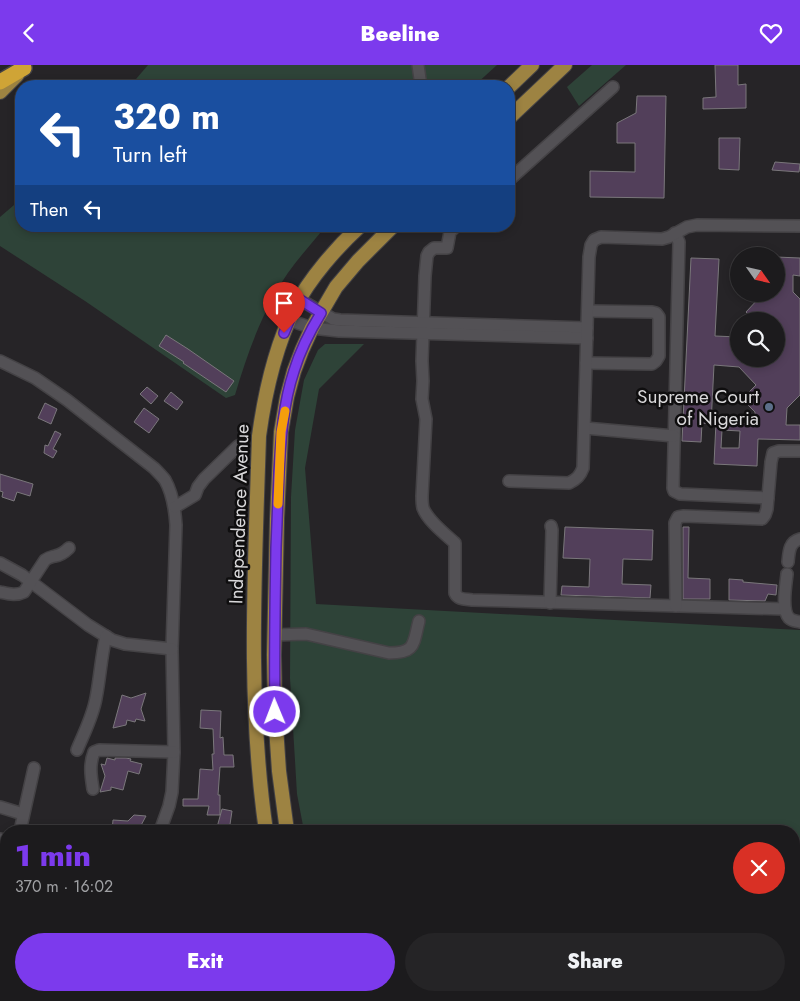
<!DOCTYPE html>
<meta charset="utf-8">
<style>
:root{--surface:#1c1b1d;--page:#252426;--text:#f1f3f6;--muted:#a0a1a4;--line:#3a393b;--accent:#7c3aed}
body{margin:0;font-family:Jost,sans-serif;background:var(--page);color:var(--text);height:100vh;display:flex;flex-direction:column;font-size:19px;white-space:nowrap}
*{box-sizing:border-box;margin:0}
p{font-size:16px;color:var(--muted)}
.icon{flex:none;width:28px;height:28px;fill:none;stroke:currentColor;stroke-width:2;stroke-linecap:round;stroke-linejoin:round}
.map{position:relative;flex:1;overflow:hidden}
.sheet{position:absolute;left:0px;top:760px;width:800px;height:176px;display:flex;flex-direction:column;background:var(--surface);border-radius:20px 20px 0 0;box-shadow:0 2px 8px #0003,0 0 0 1px var(--line)}
.sheet>*{flex:none}
.guide{position:absolute;left:15px;top:15px;width:500px;height:152px;border-radius:20px;box-shadow:0 2px 8px #0003,0 0 0 1px var(--line);background:#1a4fa0;color:#fff;overflow:hidden}
.needle{width:32px;rotate:124deg}
.buttons{position:absolute;left:730px;top:182px;display:grid;gap:10px}
.buttons a{display:grid;place-items:center;width:55px;height:55px;border-radius:50%;background:var(--surface);box-shadow:0 2px 8px #0003,0 0 0 1px var(--line);font-size:25px}
.pin{position:absolute;display:grid;place-items:center;width:42px;height:42px;color:#fff;margin:-51px -21px;border-radius:50% 50% 50% 0;rotate:-45deg;box-shadow:0 0 5px #0007}
.pin .icon{rotate:45deg}
.me{position:absolute;width:55px;margin:-28px;rotate:359deg;stroke-linejoin:round;filter:drop-shadow(0 0 4px #0008)}
.turn{display:flex;align-items:center;gap:18px;height:105px;padding:0 15px;font-size:22px}
.turn .icon{width:65px;height:65px;stroke-width:2.5}
.turn b{display:block;font-size:35px;line-height:42px}
.then{display:flex;align-items:center;height:48px;padding:0 15px;background:#0003;gap:10px;font-size:19px}
.round{display:grid;place-items:center;flex:none;width:52px;height:52px;border-radius:26px;background:var(--page)}
.head{display:flex;align-items:center;justify-content:space-between;height:85px;padding:0 15px}
h1{font-size:30px;font-weight:800;line-height:38px;color:var(--accent)}
.cta{display:flex;gap:10px;margin-top:auto;padding:10px 15px}
.cta a{flex:1;height:58px;border-radius:30px;background:var(--accent);color:#fff;font-size:20px;font-weight:800;line-height:58px;text-align:center}
.cta a+a{background:var(--page);color:var(--text)}
header{display:flex;justify-content:space-between;align-items:center;height:65px;padding:0 15px;background:var(--accent);color:#fff;font-size:22px;font-weight:800}
.map>svg:first-child{display:block}
.green{fill:#2e4338}
.lines{fill:none;stroke-linecap:round;stroke-linejoin:round}
.stream{stroke:#416377;stroke-width:2.5}
.building{fill:#523f5a;stroke:#7a777b;fill-rule:evenodd}
.minor-casing{stroke:#444245;stroke-width:14}
.major-casing{stroke:#444245;stroke-width:16}
.highway-casing{stroke:#444245;stroke-width:18}
.minor{stroke:#535155;stroke-width:11}
.major{stroke:#9d8342;stroke-width:14}
.highway{stroke:#cfa436;stroke-width:15}
.route-casing{stroke:#51269a;stroke-width:12}
.route{stroke:#7c3aed;stroke-width:9}
.slow{stroke:#f59e0b;stroke-width:9}
.service-dot{fill:#5c6f8a;stroke:#0f0e0f;stroke-width:2}
.labels{text-anchor:middle;dominant-baseline:central;stroke-width:5;stroke-linejoin:round;paint-order:stroke}
.poi-label{font-size:19px;fill:#d9d8da;stroke:#0f0e0f;text-anchor:end}
.street-label{font-size:19px;fill:#d9d8da;stroke:#0f0e0f}
</style>
<header><svg class="icon" aria-label="back" viewBox="0 0 24 24"><path d="M15 5l-7 7 7 7"/></svg>Beeline<svg class="icon" aria-label="heart" viewBox="0 0 24 24"><path d="M12 20l-8-8c-3-5 5-10 8-4 3-6 11-1 8 4z"/></svg></header>
<div class="map">
<svg width="800" height="936" viewBox="0 0 800 936">
<rect width="100%" height="100%" fill="#262427"/>
<g class="green">
<polygon points="148,0 497,0 474,21 130,21"/>
<polygon points="592,0 626,0 579,41 567,22"/>
<path d="M21,134V161H326C308,183 288,204 275,229C257,261 245,296 235,330L226,333L85,236L0,181V152Z"/>
<polygon points="325,279 364,279 319,324 305,403 316,539 800,565 800,936 346,936 344,930 794,930 794,766 304,766 297,729 290,613 291,432 295,365 304,315 318,285"/>
</g>
<g class="lines">
<g class="stream">
<polyline points="794,852 800,852"/>
<polyline points="605,930 616,936"/>
<polyline points="545,936 549,930"/>
<polyline points="620,936 657,933 660,930"/>
</g>
</g>
<g class="building">
<polygon points="715,0 738,0 738,20 746,19 746,43 703,44 703,33 716,32"/>
<polygon points="637,31 666,31 664,133 590,132 590,106 635,107 635,78 617,78 617,58 636,48"/>
<polygon points="719,73 740,73 739,105 719,104"/>
<polygon points="775,97 800,99 799,107 772,105"/>
<path d="M776,192L800,193V211L793,210V227L800,234V330L787,343L786,360H800V375L758,374L757,401L714,399L716,357L755,359V347L742,334L756,320L739,302L714,300L711,359L702,358L701,377L682,376L691,193L719,194L715,271L739,272V294H776V256H755L746,247L760,232V229H776ZM722,365L740,366L739,383H721Z"/>
<polygon points="166,270 188,284 234,316 226,327 183,298 184,297 159,281"/>
<polygon points="147,322 158,331 151,339 140,329"/>
<polygon points="171,327 183,337 177,345 164,336"/>
<polygon points="45,338 57,344 51,359 38,353"/>
<polygon points="144,343 159,354 149,368 134,357"/>
<polygon points="55,366 61,369 53,384 57,386 53,393 44,388 45,380 48,381"/>
<polygon points="0,409 33,419 30,431 17,427 14,436 2,432 3,427 0,426"/>
<polygon points="565,462 653,465 652,495 623,494 622,519 651,520 650,533 561,530 562,521 589,522 590,494 563,493"/>
<polygon points="683,462 689,462 688,513 710,514 710,534 683,534"/>
<polygon points="729,514 743,515 743,517 777,520 776,530 768,529 765,536 729,535"/>
<polygon points="146,628 141,644 145,656 136,654 135,657 127,655 126,660 113,663 122,630 131,633"/>
<polygon points="201,645 221,646 220,673 223,672 224,690 233,690 234,702 220,702 218,730 220,730 220,750 207,750 209,741 183,741 183,734 198,734 200,704 213,705 212,689 214,689 213,664 200,663"/>
<polygon points="107,693 115,695 115,693 126,693 131,694 130,696 142,699 139,709 128,706 123,725 111,722 111,725 100,727 105,711 101,699 105,700"/>
<polygon points="222,744 232,746 229,766 216,766"/>
<polygon points="134,750 146,751 138,766 112,766 113,755 128,756"/>
</g>
<g class="lines">
<g class="minor-casing">
<g id="minor">
<polyline points="418,0 421,21"/>
<polyline points="509,115 613,22"/>
<path d="M456,161L450,167L447,183H434L429,187L427,191L425,211L422,296L423,316L422,334L426,354L422,431C422,435 422,439 423,443C428,456 445,469 455,478V528C458,535 465,534 472,535L785,544"/>
<polyline points="675,168 679,177 673,423 674,426 680,429 768,433"/>
<polyline points="299,234 333,254 340,255 587,263"/>
<polyline points="289,255 312,263 339,266 587,273"/>
<path d="M0,296L35,313L67,335L154,403C158,407 162,411 165,415C173,429 175,445 176,460L172,584L174,687L172,727L169,741L160,766"/>
<polyline points="586,298 652,299 656,296 659,291 659,252 656,248 652,247 588,246"/>
<polyline points="585,363 674,371"/>
<path d="M509,416L569,418C577,414 580,411 583,403L589,192L591,180L594,175L601,172L662,174L669,172L687,162L697,160L800,161"/>
<polyline points="175,442 195,430 198,422 204,414 238,381"/>
<path d="M788,497C789,487 789,477 800,474"/>
<polyline points="0,498 22,510 88,560 112,575 125,579 172,584"/>
<path d="M787,509C786,520 781,544 789,553C792,556 796,556 800,557"/>
<path d="M0,527C9,529 16,531 24,527L45,495C49,492 51,492 55,491C61,490 65,487 69,483"/>
<polyline points="550,538 552,465 551,461"/>
<polyline points="676,541 675,458 678,452 684,451 762,454 765,450 767,444 771,397 773,388 779,386 800,386"/>
<path d="M274,570L306,569L389,588C416,588 413,579 419,556"/>
<path d="M77,685C84,668 93,651 96,633C100,613 101,592 106,571"/>
<path d="M93,724C91,711 89,700 94,687L99,685L174,687"/>
<polyline points="0,742 23,749"/>
<polyline points="20,766 34,703"/>
<polyline points="0,774 6,776"/>
</g>
</g>
<g class="major-casing">
<g id="major">
<polyline points="509,22 532,0"/>
<polyline points="0,27 17,10"/>
<polyline points="509,53 565,0"/>
<path d="M266,766C247,635 255,503 259,371C265,327 275,282 295,242C309,214 337,182 360,161"/>
<polyline points="287,766 279,706 275,647 274,590 277,454 281,367 287,332 294,306 302,285 312,263 336,222 358,196 393,161"/>
<polyline points="303,930 305,936"/>
<polyline points="327,930 329,936"/>
</g>
</g>
<g class="highway-casing">
<polyline id="highway" points="0,17 24,3"/>
</g>
<use href="#minor" class="minor"/>
<use href="#major" class="major"/>
<use href="#highway" class="highway"/>
</g>
<g class="lines">
<g class="route-casing">
<path id="route" d="M275,647C274,592 275,538 276,483C277,458 278,433 279,407C281,373 283,339 294,306C300,286 310,266 321,248L299,234L295,242L284,268"/>
</g>
<use href="#route" class="route"/>
<polyline class="slow" points="278,439 281,367 285,346"/>
</g>
<circle class="service-dot" cx="769" cy="342" r="5"/>
<g class="labels">
<g class="poi-label">
<text x="759" y="331">Supreme Court<tspan x="759" dy="22">of Nigeria</tspan></text>
</g>
<g class="street-label">
<text transform="translate(239 449) rotate(-88)">Independence Avenue</text>
</g>
</g>
</svg>
<div class="buttons">
<a><svg class="needle" viewBox="-14 -14 28 28"><path d="M0-13l5 13h-10z" fill="#e53935"/><path d="M0 13l5-13h-10z" fill="#a0a1a4"/></svg></a>
<a><svg class="icon" aria-label="search" viewBox="0 0 24 24"><circle cx="10" cy="10" r="6"/><path d="M15 15l6 6"/></svg></a>
</div>
<div class="pin" style="left:284px;top:268px;background:#d93025"><svg class="icon" aria-label="arrive" viewBox="0 0 24 24"><path d="M6 21V4h12l-3 4 3 4H6"/></svg></div>
<svg class="me" style="left:275px;top:647px" viewBox="-20 -20 40 40"><circle r="17" fill="#7c3aed" stroke="#fff" stroke-width="3"/><path d="M0-11L8 9 0 5-8 9z" fill="#fff"/></svg>
<div class="guide">
<div class="turn"><svg class="icon" aria-label="left" viewBox="0 0 24 24"><path d="M17 20v-9H6M10 6l-5 5 5 5"/></svg><div><b>320 m</b>Turn left</div></div>
<div class="then">Then<svg class="icon" aria-label="left" viewBox="0 0 24 24"><path d="M17 20v-9H6M10 6l-5 5 5 5"/></svg></div>
</div>
<section class="sheet">
<div class="head"><div><h1>1 min</h1><p>370 m · 16:02</p></div><a class="round" style="background:#d93025;color:#fff"><svg class="icon" aria-label="close" viewBox="0 0 24 24"><path d="M6 6l12 12M18 6L6 18"/></svg></a></div>
<div class="cta"><a>Exit</a><a>Share</a></div>
</section>
</div>
